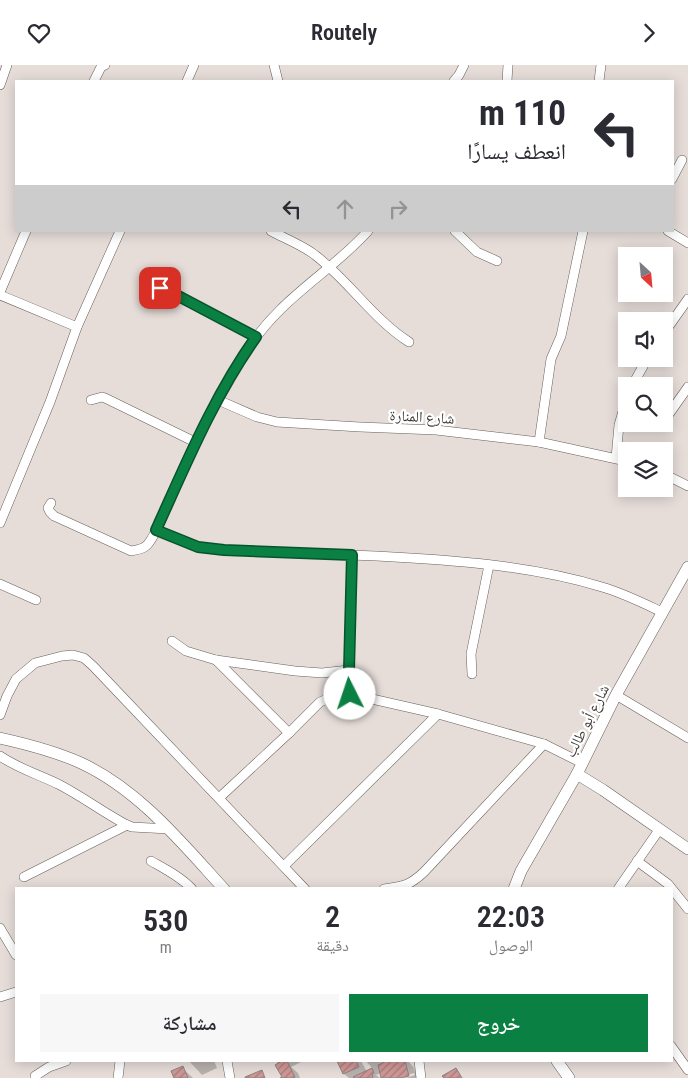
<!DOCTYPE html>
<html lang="ar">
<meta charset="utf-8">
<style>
:root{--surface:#fff;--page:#f7f7f7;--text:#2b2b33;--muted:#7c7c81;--accent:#0b8043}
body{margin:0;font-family:"Roboto Condensed","Noto Naskh Arabic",sans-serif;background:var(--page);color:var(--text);direction:rtl;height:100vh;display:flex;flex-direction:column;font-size:19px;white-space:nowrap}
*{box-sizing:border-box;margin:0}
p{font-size:16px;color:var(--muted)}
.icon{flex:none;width:28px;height:28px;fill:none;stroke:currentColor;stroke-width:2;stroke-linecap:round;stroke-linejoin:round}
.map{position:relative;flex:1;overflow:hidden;direction:ltr}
.details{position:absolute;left:15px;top:822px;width:658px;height:175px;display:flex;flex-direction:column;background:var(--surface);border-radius:0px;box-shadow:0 2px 12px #0003;direction:rtl}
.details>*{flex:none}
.banner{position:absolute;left:15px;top:15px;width:659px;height:152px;border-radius:0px;box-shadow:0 2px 12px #0003;direction:rtl;background:#fff;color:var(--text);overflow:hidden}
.needle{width:32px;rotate:154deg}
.tools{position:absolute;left:618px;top:182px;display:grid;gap:10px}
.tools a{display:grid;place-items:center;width:55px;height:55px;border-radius:0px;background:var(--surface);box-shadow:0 2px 12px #0003;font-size:25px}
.pin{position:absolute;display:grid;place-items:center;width:42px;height:42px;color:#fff;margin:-21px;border-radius:10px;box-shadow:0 2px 8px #0006}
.me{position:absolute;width:55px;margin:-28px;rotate:356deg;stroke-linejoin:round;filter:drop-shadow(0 0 4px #0008)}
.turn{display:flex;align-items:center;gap:18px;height:105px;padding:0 25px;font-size:22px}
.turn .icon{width:65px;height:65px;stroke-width:2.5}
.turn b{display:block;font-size:35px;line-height:42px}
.lanes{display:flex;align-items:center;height:48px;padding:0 25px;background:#0003;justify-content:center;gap:25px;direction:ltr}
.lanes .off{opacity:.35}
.eta{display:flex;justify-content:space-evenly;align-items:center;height:85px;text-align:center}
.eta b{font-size:30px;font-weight:600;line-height:35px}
.cta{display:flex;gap:10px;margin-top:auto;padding:10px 25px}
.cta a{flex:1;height:58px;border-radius:0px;background:var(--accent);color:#fff;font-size:20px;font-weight:600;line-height:58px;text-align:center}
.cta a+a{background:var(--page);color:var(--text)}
header{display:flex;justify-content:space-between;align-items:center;height:65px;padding:0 25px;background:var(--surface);font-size:22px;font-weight:600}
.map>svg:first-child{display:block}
.shadow{fill:#0003}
.building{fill:url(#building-hatch);stroke:#8c8383}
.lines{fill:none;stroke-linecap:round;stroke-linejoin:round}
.minor-casing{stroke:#675f5b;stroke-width:10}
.tertiary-casing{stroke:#675f5b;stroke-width:12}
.minor{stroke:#fff;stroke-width:9}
.tertiary{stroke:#fff;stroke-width:11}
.route-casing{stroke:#07532c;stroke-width:12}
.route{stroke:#0b8043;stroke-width:9}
.labels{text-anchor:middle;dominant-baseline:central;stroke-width:4.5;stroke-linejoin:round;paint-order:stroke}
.street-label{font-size:15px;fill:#3f3c3a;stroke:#fff}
</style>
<header><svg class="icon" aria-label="forward" viewBox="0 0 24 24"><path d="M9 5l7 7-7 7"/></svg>Routely<svg class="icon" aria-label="heart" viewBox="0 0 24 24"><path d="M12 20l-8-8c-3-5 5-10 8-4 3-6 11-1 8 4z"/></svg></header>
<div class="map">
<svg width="688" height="1013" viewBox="0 0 688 1013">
<defs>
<pattern id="building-hatch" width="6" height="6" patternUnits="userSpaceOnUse" patternTransform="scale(1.25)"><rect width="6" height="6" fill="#cf9796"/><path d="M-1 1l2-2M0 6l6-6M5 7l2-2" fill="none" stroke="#a97c7b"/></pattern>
</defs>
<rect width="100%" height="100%" fill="#e6ddd9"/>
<g class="shadow">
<polygon points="189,996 214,996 217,1003 202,1010"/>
<polygon points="275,996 303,996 291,1002 298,1008 300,1013 283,1013 279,999"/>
<polygon points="338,996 361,996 367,1007 373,1004 366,996 408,996 414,1003 417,1013 406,1013 415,1010 414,1008 398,1013 383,1013 381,1008 376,1010 380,1013 349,1013 344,1009"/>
<polygon points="182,1003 193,1013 175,1013"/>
</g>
<g class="building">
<polygon points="282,996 287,996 295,1012 292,1013 280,1013 282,1012 275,1000"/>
<polygon points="337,996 356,996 359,1002 343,1009"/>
<polygon points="385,996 405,996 409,1011 401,1013 381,1013 378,1000 383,998 383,997"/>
<polygon points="183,1001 188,1013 174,1013 171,1006"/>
<polygon points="372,1003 374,1008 372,1009 373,1013 354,1013 353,1012"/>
<polygon points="456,1003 462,1013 444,1013 442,1011"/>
<polygon points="262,1005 265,1013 245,1013 245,1012"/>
</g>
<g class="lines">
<g class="minor-casing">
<g id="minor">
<polyline points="274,0 278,16"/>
<polyline points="94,16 101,2 105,0"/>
<polyline points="187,16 194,0"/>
<polyline points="454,16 459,10 464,0"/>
<polyline points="507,16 508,0"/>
<polyline points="599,16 601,0"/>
<polyline points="0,20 7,0"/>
<polyline points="672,114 682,95"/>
<path d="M271,166C284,173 304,181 315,190C349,216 373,254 409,277"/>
<polyline points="455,166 477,187 497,196"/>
<polyline points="668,166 688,178"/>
<polyline points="149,226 160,223 167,225 256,272"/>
<polyline points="0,227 26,166"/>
<polyline points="0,230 77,262"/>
<polyline points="664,268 688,234"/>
<polyline points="632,321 647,294"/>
<polyline points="91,335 102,332 105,333 195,377"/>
<polyline points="218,335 257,352 277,357 360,362 436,365 539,377 626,396"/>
<polyline points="664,356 688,322"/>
<polyline points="539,377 551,294 561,271 583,166"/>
<polyline points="616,393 619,360 626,336"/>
<polyline points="664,409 688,421"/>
<path d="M51,438L48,443L50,447L54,451L131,486C137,485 144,484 148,479C157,468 162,451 168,438C180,410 192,382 207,355C228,316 247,277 280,245C308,217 341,196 368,166"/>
<polyline points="0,458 50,337 77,262 120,166"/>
<path d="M156,465L199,482L224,485C275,487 326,489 376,491C452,495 529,500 602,522C623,528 643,538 662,547"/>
<polyline points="0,519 36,535"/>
<polyline points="172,576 186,586 216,595 295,606 322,608 349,605"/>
<polyline points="216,595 289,668"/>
<polyline points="472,609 471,589 489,500"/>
<polyline points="350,629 349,605 352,490"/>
<polyline points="616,630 688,673"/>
<polyline points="0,650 7,631 16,614 35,598 62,591 73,590 84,593 93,601 305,824"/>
<path d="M0,691C19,704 40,710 60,720C83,732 104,748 127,760L132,762L169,764"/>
<polyline points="219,733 289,668 320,637 339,629 350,629 438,649 544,679 582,698"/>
<path d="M151,796C165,804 181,812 192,824"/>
<polyline points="637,796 668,819 688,844"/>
<polyline points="284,801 438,649"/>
<polyline points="24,812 127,760"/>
<path d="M384,824C404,821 409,821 424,807L544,679"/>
<polyline points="618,824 659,765"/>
<polyline points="0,863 16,890"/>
<polyline points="0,932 16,927"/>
<polyline points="671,981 688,1005"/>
<polyline points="227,996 230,1013"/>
<polyline points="419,996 421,1013"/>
<polyline points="35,1013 35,1011 49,1002 66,996"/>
<polyline points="118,1013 120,996"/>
</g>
</g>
<g class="tertiary-casing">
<g id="tertiary">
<path d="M0,673C27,679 55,686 81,698C139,725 181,777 224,824"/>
<polyline points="577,709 603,725 688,784"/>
<polyline points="514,824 521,806 577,709 616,630 688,502"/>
<polyline points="557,996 569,1013"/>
</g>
</g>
<use href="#minor" class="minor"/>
<use href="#tertiary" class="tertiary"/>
</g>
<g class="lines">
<g class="route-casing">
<path id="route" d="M160,223L167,225L256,272C214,331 186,399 156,465L198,482L224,485L352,490L349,605L350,629"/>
</g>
<use href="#route" class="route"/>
</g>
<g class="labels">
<g class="street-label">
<text transform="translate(422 352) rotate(3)">شارع المنارة</text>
<text transform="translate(587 656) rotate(-63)">شارع أبو طالب</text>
</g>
</g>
</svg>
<div class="tools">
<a><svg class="needle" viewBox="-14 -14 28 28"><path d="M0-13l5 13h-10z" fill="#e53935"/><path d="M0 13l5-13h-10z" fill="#7c7c81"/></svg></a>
<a><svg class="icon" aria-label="sound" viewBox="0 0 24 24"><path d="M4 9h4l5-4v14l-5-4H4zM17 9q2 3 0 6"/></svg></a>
<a><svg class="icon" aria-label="search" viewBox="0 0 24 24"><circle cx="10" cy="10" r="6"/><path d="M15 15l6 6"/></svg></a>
<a><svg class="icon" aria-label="layers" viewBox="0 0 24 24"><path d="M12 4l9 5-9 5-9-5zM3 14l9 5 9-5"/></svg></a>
</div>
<div class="pin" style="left:160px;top:223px;background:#d93025"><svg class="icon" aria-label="arrive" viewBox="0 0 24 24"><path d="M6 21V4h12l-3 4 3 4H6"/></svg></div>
<svg class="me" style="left:350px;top:629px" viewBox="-20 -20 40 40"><circle r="19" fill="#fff"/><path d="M0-13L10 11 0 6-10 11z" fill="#0b8043"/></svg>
<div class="banner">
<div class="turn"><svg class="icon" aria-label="left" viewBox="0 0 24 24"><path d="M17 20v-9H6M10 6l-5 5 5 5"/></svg><div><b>110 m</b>انعطف يسارًا</div></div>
<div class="lanes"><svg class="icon" aria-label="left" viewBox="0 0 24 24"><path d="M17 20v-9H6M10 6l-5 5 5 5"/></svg><svg class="icon off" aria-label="ahead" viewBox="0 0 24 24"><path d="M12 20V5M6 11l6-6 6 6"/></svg><svg class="icon off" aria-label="right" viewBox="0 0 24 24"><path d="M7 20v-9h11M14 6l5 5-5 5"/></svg></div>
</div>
<section class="details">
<div class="eta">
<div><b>22:03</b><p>الوصول</p></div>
<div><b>2</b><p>دقيقة</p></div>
<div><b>530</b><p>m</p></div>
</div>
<div class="cta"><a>خروج</a><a>مشاركة</a></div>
</section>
</div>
